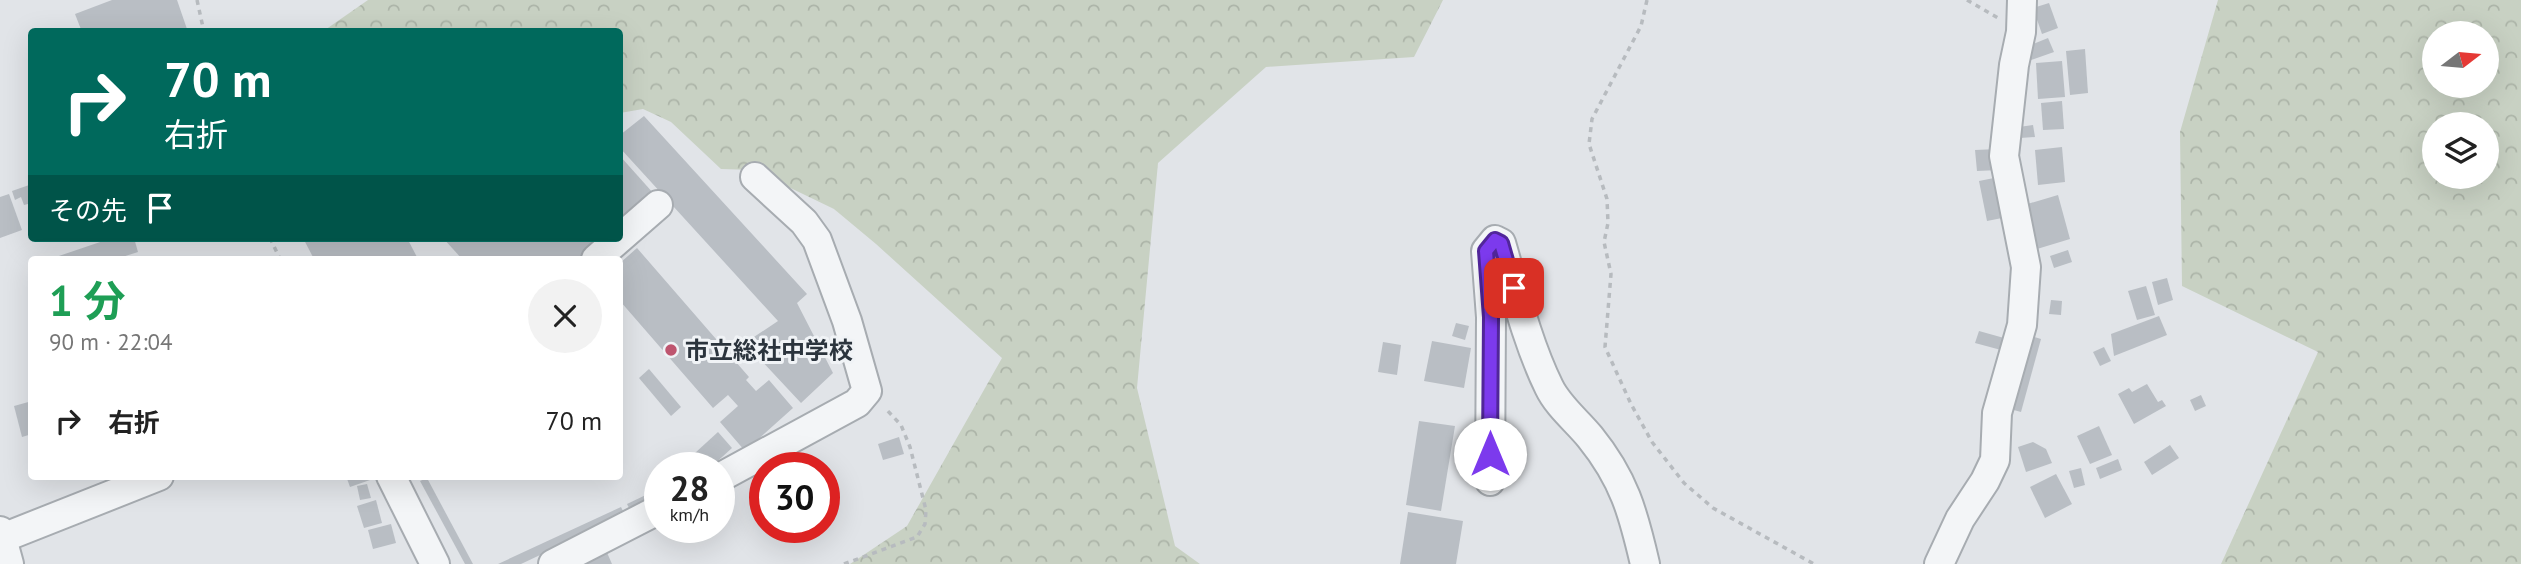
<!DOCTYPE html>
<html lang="ja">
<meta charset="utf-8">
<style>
:root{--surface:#fff;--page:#f2f2f2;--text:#222;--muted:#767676}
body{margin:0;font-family:"PT Sans","Noto Sans JP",sans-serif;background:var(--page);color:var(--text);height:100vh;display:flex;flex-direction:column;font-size:26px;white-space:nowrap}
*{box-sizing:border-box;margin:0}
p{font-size:23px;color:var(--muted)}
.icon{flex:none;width:38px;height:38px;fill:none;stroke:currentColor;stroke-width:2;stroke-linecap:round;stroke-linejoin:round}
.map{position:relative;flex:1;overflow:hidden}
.drawer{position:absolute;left:28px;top:256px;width:595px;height:224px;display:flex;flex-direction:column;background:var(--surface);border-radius:7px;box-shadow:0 7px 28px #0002}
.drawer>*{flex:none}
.guide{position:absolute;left:28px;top:28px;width:595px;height:214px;border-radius:7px;box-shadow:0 7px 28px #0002;background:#00695c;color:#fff;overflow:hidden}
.needle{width:46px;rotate:74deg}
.buttons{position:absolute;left:2422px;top:21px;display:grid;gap:14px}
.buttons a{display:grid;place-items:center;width:77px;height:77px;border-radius:50%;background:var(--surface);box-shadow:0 7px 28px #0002;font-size:35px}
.speed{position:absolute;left:644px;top:452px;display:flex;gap:14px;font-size:35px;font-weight:700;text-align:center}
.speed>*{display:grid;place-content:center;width:91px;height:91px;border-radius:50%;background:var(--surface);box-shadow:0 7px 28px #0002;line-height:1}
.speed small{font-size:18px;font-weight:400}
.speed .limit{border:10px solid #d22;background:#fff;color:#111}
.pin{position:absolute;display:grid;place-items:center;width:60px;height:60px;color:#fff;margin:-30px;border-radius:14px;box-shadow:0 4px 10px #0006}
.me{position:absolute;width:77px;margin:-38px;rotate:0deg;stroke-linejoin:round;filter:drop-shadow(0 0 5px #0008)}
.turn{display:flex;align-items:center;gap:24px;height:147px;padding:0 21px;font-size:32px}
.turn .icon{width:91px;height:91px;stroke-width:2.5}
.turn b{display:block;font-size:49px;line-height:60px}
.then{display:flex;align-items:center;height:66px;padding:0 21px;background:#0003;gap:14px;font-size:26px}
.round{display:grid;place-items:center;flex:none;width:74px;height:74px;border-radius:37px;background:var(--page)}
.head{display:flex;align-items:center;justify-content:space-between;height:119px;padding:0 21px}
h1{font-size:42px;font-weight:700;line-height:52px;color:#1e9e55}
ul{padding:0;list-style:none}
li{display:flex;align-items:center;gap:21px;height:91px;padding:0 21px}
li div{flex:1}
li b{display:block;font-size:26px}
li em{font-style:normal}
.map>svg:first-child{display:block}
.forest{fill:url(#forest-crowns);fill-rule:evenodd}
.building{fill:#b9bec4}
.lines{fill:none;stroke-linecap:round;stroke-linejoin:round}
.minor-casing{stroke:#a7acb1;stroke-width:32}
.path{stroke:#b7bbbf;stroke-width:3.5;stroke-dasharray:5 5;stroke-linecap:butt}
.minor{stroke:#f3f5f7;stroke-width:28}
.route-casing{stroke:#51269a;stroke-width:18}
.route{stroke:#7c3aed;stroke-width:12}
.poi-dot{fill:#be556f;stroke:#f0f3f6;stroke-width:2.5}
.labels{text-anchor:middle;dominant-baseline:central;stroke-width:6;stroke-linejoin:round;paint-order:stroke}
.poi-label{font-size:24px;font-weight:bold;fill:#2b343d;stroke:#f0f3f6;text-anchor:start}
</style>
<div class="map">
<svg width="2521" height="564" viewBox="0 0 2521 564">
<defs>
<pattern id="forest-crowns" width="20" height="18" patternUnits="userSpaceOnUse" patternTransform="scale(1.75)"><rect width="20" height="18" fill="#c8d1c3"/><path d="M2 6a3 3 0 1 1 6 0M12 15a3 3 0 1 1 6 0" fill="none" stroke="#acb4a8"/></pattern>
</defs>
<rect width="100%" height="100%" fill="#e1e4e8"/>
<g class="forest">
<polygon points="368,0 1443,0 1414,57 1266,67 1158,163 1137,388 1175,546 1200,564 850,564 907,526 1002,358 876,244 834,209 753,170 721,169 671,122 643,109 620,113 620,32 322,32"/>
<path d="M2218,0H2521V564H2221L2318,352L2182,286L2180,132ZM2434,33H2487V86H2434ZM2434,124H2487V177H2434Z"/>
</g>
<g class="building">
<polygon points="112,0 177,0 188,32 82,32 75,14"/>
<polygon points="2049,3 2058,28 2042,34 2033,8"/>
<polygon points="2048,38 2054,52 2031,60 2026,47"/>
<polygon points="2085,49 2088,93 2070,95 2066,51"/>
<polygon points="2062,61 2065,97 2038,99 2036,63"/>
<polygon points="2062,101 2064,129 2043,130 2041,103"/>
<polygon points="644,116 807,294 797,303 833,373 801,403 745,343 778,321 620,148 620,135"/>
<polygon points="2033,125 2035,137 2020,138 2019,127"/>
<polygon points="2062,147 2065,182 2038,185 2035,150"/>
<polygon points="1998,149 1999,170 1977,171 1975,150"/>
<polygon points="620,156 654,194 620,225"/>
<polygon points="1999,177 2007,217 1987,221 1979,181"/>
<polygon points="32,184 32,203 24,205 21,197 15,200 12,191"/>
<polygon points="9,194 22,230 0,238 0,197"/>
<polygon points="2058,195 2070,239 2037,249 2024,205"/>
<polygon points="112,238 134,238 138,252 116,259 50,259"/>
<polygon points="303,238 407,238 418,259 314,259"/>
<polygon points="443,238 605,238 582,259 462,259"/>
<polygon points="637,248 749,377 746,380 756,391 769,380 793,408 745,451 720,422 738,406 728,395 713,408 620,301 620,263"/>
<polygon points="2068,250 2072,262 2054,268 2050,256"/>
<polygon points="2167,278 2173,300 2158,305 2152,282"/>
<polygon points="2146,286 2155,315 2137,320 2128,291"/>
<polygon points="2051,300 2062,301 2061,315 2049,314"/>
<polygon points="2159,316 2167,335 2114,356 2111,334"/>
<polygon points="1456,323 1469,326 1465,340 1452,336"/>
<polygon points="1979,331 2004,338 2001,350 1975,343"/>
<polygon points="2031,336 2041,339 2021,412 2003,407"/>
<polygon points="1432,341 1471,348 1464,388 1424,381"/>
<polygon points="1383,342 1401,345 1397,375 1378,372"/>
<polygon points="2104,347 2111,361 2100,366 2093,352"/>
<polygon points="649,369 681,407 671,416 639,378"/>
<polygon points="2147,384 2158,402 2162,400 2166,406 2134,424 2118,394 2129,388 2132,392"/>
<polygon points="2201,395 2206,406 2195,411 2190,400"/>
<polygon points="32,401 32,434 22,437 14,406"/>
<polygon points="1419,421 1455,426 1441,511 1406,505"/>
<polygon points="2099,426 2112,455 2090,464 2077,436"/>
<polygon points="718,432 732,448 711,467 708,467 695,453"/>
<polygon points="899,437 904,454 883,460 878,444"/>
<polygon points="2033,442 2046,449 2052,463 2026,472 2018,447"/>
<polygon points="2170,445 2179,458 2152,475 2144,462"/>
<polygon points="2118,459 2122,470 2100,479 2096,468"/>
<polygon points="2081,468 2085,485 2074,488 2069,471"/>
<polygon points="2056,474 2072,504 2045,518 2030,487"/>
<polygon points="346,476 368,476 370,480 350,487"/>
<polygon points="427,478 473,564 465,564 420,481"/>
<polygon points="367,484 371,498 360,500 357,486"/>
<polygon points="652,492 656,501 631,512 627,504"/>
<polygon points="376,500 382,523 364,528 357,506"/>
<polygon points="621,507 625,515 521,564 498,564"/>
<polygon points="1408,512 1463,521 1456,564 1400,564"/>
<polygon points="391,524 396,543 373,549 368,530"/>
<polygon points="605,548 612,564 583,564"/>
</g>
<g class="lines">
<g class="minor-casing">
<g id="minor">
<polyline points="596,259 658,205"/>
<polyline points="391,476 435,564"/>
<polyline points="719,478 857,403 867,391 847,321 817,240 804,222 755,177"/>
<path d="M1490,481L1491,317L1486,251L1495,240L1501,243C1515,291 1527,342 1549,387C1558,406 1576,420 1590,437C1624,479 1633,512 1645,564"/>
<polyline points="0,531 9,564"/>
<polyline points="0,539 159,476"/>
<polyline points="553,564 660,509"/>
<polyline points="1939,564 1960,519 1985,481 1995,460 1997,413 2022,325 2026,267 2004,156 2014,65 2021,32 2022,0"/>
</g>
</g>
<g class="path">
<polyline points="197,0 204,32"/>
<polyline points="1647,0 1641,26 1592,119 1589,144 1607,199 1608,223 1604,242 1611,274 1605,347 1631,404 1652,442 1684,483 1713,508 1814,564"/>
<polyline points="1967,0 1998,18"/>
<polyline points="270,238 280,259"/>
<polyline points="844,564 917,537 925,524 926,510 910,447 901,425 885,408"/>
</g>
<use href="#minor" class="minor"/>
</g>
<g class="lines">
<g class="route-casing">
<polyline id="route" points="1490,454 1491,317 1486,251 1495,240 1501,243 1514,288"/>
</g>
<use href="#route" class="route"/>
</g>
<circle class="poi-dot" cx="671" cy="350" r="7"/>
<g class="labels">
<g class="poi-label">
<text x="685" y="350">市立総社中学校</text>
</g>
</g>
</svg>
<div class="buttons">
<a><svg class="needle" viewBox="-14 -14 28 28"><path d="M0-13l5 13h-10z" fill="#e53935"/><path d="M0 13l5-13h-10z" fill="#767676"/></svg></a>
<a><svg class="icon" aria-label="layers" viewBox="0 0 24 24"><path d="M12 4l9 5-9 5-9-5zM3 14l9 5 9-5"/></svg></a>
</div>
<div class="speed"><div>28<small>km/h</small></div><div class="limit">30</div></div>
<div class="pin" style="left:1514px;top:288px;background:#d93025"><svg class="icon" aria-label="arrive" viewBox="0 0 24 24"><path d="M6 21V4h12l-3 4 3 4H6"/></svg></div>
<svg class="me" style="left:1490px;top:454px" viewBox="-20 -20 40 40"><circle r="19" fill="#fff"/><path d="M0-13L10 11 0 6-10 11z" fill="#7c3aed"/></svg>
<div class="guide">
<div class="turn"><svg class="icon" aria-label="right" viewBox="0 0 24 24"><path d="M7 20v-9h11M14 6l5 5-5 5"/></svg><div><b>70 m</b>右折</div></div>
<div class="then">その先<svg class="icon" aria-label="arrive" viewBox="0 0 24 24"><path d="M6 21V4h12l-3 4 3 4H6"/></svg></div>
</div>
<section class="drawer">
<div class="head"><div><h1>1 分</h1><p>90 m · 22:04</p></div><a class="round"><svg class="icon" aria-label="close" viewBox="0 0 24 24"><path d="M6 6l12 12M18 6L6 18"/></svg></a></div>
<ul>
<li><svg class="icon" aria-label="right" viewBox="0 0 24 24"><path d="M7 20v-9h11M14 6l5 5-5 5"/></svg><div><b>右折</b></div><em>70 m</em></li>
</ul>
</section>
</div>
